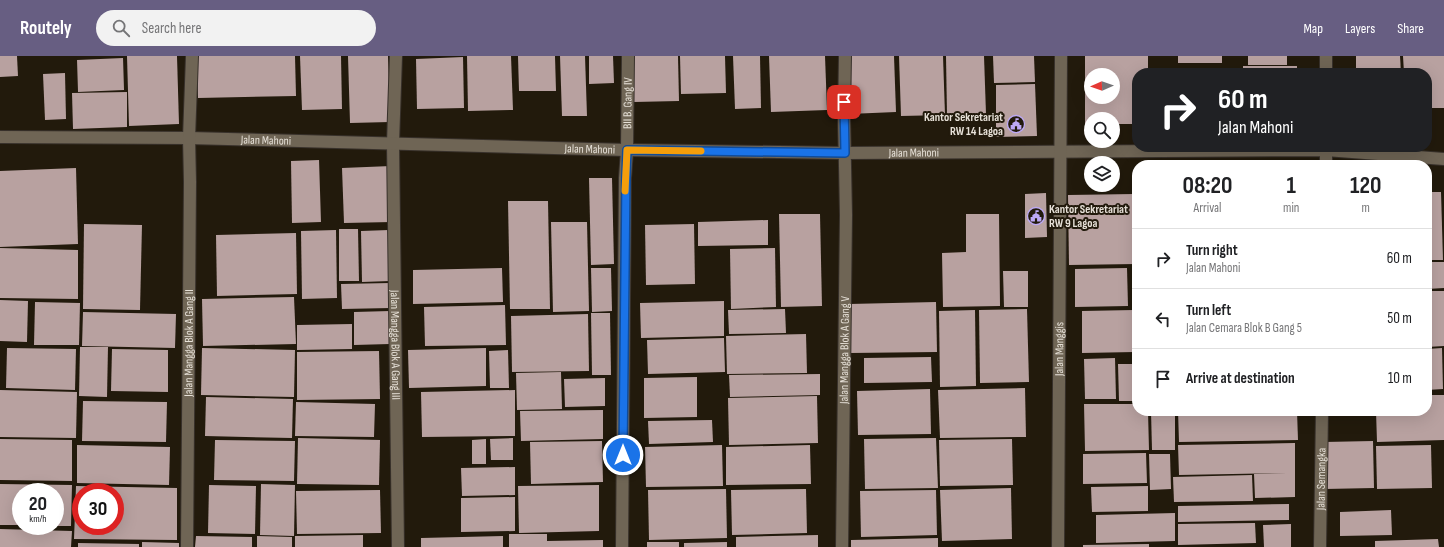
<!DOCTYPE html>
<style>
:root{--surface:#fff;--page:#f2f2f2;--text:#202124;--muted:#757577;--line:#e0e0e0;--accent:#675e82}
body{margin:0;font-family:"Sofia Sans Condensed",sans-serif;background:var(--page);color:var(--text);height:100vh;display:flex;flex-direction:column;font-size:15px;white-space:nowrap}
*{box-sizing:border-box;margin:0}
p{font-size:13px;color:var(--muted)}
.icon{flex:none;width:22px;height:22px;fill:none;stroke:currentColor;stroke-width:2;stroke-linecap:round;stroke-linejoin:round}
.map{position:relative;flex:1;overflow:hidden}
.sheet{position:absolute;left:1132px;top:104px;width:300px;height:256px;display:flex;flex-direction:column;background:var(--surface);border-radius:16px;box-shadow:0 4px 16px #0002}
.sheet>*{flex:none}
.banner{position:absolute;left:1132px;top:12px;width:300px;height:84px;border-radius:16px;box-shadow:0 4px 16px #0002;background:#202124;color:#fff;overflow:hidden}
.needle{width:26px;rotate:268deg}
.controls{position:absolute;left:1084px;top:12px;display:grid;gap:8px}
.controls a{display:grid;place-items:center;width:36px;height:36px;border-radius:50%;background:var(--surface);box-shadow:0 4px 16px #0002;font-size:20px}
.speed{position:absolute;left:12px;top:427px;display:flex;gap:8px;font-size:20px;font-weight:700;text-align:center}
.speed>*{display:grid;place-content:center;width:52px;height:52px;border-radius:50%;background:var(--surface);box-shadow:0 4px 16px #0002;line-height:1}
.speed small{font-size:10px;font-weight:400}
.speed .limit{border:6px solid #d22;background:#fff;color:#111}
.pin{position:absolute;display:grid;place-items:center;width:34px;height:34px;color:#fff;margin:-17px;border-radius:8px;box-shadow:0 2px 6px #0006}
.me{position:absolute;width:44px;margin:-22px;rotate:0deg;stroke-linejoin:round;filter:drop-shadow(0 0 3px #0008)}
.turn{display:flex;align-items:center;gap:14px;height:84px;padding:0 20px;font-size:18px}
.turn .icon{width:52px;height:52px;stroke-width:2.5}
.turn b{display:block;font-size:28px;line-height:34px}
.eta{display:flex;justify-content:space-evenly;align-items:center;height:68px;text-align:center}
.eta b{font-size:24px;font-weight:700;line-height:28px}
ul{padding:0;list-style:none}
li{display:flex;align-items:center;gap:12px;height:60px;padding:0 20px;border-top:1px solid var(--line)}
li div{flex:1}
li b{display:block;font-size:15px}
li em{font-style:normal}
header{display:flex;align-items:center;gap:24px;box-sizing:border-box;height:56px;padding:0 20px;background:var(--accent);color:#fff}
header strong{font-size:19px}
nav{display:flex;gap:22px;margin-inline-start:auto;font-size:14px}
.search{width:280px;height:36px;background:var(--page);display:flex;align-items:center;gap:10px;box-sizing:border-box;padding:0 14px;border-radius:22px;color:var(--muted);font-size:15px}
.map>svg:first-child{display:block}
.building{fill:#b8a1a0;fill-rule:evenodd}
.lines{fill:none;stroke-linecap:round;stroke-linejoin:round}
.street-casing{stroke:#38312b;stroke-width:14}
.street{stroke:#6f6555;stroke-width:12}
.route-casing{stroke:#114b97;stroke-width:10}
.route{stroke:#1a73e8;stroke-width:7}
.slow{stroke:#f59e0b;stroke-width:7}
.labels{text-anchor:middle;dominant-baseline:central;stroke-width:4;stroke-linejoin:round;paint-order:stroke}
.street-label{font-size:12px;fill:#e6e0d7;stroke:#221a0c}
.poi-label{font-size:12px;font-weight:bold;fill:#e6e0d7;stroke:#221a0c;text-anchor:end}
</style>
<header>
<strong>Routely</strong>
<div class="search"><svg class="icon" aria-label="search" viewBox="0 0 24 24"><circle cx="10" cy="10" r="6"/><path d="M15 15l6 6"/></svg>Search here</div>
<nav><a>Map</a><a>Layers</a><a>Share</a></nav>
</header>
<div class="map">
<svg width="1444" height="491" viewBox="0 0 1444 491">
<rect width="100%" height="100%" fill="#221a0c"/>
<g class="building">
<polygon points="0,0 17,0 18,20 0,21"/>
<polygon points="127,0 177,0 179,68 129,70"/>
<polygon points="197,0 295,0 296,40 198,42"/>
<polygon points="300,0 341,0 342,53 302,54"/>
<polygon points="348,0 388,0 390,66 350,67"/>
<polygon points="467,0 511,0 513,54 468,55"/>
<polygon points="518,0 555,0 556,35 519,35"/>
<polygon points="560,0 585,0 587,60 562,60"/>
<polygon points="589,0 613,0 614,27 589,28"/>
<polygon points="633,0 678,0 679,45 634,46"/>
<polygon points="680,0 725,0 726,37 681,38"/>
<polygon points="733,0 760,0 761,52 735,53"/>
<polygon points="769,0 825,0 827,54 771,56"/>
<polygon points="847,0 894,0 896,56 849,58"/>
<polygon points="899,0 943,0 945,59 901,60"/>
<polygon points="946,0 984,0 986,58 947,59"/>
<polygon points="993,0 1034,0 1035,26 994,27"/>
<path d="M1085,0H1148V17H1137V68H1113V63H1091V68H1085ZM1091,19H1113V41H1091Z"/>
<rect x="1178" y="0" width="44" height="7"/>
<rect x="1248" y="0" width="39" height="9"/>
<polygon points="1356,0 1400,0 1401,17 1356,17"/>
<polygon points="1403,0 1444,0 1444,52 1427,52 1427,17 1404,17"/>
<polygon points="463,1 464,52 417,53 416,3"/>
<polygon points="123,2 124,34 78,36 77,4"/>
<rect x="1243" y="10" width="54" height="7"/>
<polygon points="65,17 66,63 45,64 43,18"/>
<polygon points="1035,28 1037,80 996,81 996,29"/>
<polygon points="127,36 127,71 73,73 72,37"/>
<polygon points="319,104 321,166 292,167 291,105"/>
<polygon points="391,110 392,166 344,167 342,112"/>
<polygon points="76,112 78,188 0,191 0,115"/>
<polygon points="589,122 612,122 614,208 591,209"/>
<polygon points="1427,136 1441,136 1443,204 1427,204"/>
<polygon points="1046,137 1047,181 1025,182 1025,138"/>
<polygon points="1134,138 1136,208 1069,209 1068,139"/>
<polygon points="508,145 548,145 550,253 510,253"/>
<polygon points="779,158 820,158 822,250 781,251"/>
<polygon points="966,158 999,158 1000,250 943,251 942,197 966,196"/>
<polygon points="768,164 768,189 698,190 698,166"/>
<polygon points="551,166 587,166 589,255 553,256"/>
<polygon points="84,168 142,169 140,254 83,253"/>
<polygon points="694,168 695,228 646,229 645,169"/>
<polygon points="339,173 358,173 359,225 339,225"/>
<polygon points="336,174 337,242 302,243 301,175"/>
<polygon points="389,174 390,225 362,226 361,175"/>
<polygon points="296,177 297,238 217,240 216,179"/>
<polygon points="0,192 78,194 78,243 0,242"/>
<polygon points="775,192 776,251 731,253 730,193"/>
<polygon points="1427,206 1444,206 1444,232 1427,233"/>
<polygon points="502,212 503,246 413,248 413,214"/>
<polygon points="591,212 611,212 612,255 592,256"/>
<polygon points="1127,212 1128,250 1075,251 1075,213"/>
<polygon points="1003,215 1028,215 1028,251 1004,251"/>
<polygon points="390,227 391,252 342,253 341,228"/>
<polygon points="1427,235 1444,235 1444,290 1427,291"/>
<polygon points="294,241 296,288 203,290 202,243"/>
<polygon points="0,244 28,245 27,286 0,285"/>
<polygon points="724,245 724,280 641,282 640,247"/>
<polygon points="35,246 80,247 79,289 34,289"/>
<polygon points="936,246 937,296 850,297 849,248"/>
<polygon points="505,249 506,289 425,290 424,251"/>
<polygon points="785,253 786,277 729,278 728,254"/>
<polygon points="1027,253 1029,326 980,327 979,254"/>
<polygon points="975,254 976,330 940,331 939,255"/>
<polygon points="1134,254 1135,296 1082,297 1082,255"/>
<polygon points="390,255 390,288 354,289 354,256"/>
<polygon points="83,256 176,258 175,292 82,290"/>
<polygon points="591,257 610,257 611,319 592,319"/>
<polygon points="588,258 589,315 512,316 511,260"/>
<polygon points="352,268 352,293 297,294 297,269"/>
<polygon points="806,278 807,317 727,318 726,280"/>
<polygon points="724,282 725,316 648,318 647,284"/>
<polygon points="80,291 108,291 107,341 79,340"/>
<polygon points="7,292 76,293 75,334 6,332"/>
<polygon points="202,292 295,294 294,341 201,339"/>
<polygon points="486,292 486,330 409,332 408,294"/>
<polygon points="1442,292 1443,333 1427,334 1427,293"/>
<polygon points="112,293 168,294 168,336 111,335"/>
<polygon points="508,294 509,332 490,332 489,295"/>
<polygon points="379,295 380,343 297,344 297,296"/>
<polygon points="931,301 932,326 864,327 864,302"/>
<polygon points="1115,302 1116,343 1085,343 1084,303"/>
<polygon points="1118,308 1137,308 1137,345 1119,345"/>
<polygon points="561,316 562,353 517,354 516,317"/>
<polygon points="820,318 820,339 730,341 729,319"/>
<polygon points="697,321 697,361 644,362 644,322"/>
<polygon points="605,322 605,350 565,351 564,323"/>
<polygon points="1025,332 1026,381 940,382 938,334"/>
<polygon points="930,333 931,378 858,379 857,335"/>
<polygon points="0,334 77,336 76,382 0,381"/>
<polygon points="515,334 515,380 422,381 421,336"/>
<polygon points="1427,339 1444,339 1444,384 1377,386 1376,355 1427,355"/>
<polygon points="817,340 818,387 729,389 728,342"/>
<polygon points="206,341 293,343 292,382 205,380"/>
<polygon points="83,345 167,346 166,386 82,385"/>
<polygon points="296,346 375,348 374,381 295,380"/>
<polygon points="1084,348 1137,348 1137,355 1148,355 1149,394 1085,395"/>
<polygon points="603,354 603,383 521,385 520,355"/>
<polygon points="1151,355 1175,355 1175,394 1152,394"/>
<polygon points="1178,355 1297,355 1298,384 1179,386"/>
<polygon points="712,364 713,386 649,388 648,365"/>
<polygon points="298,382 380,384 379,429 297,428"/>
<polygon points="513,382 513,404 491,404 490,383"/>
<polygon points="936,382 938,432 865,433 864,383"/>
<polygon points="0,383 72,384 72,425 0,424"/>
<polygon points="486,383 486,408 472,408 472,384"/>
<polygon points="1012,383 1013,429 940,430 939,384"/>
<polygon points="215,384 295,385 294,425 214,424"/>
<polygon points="602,385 603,426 531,428 530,386"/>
<polygon points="1373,385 1374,432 1325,433 1324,386"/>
<polygon points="1295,387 1295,441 1255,442 1254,418 1288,417 1179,419 1178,389"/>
<polygon points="77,389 170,391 169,429 77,427"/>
<polygon points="722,389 723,430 646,431 645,391"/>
<polygon points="810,389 811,428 726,429 726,391"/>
<polygon points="1431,389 1432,432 1377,433 1376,390"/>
<polygon points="1146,397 1147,427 1083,428 1083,398"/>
<polygon points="1149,398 1170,398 1171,433 1150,434"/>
<polygon points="515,411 515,439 462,440 461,412"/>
<polygon points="1252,419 1253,445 1174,446 1173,421"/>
<polygon points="0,428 72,429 71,470 55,470 55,436 21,436 21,469 0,469"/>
<polygon points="261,428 295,429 294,480 260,479"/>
<polygon points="209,429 256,430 255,478 208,477"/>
<polygon points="599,429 599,475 519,477 518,430"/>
<path d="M76,430L177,432V484L74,483ZM81,436H115V470H81Z"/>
<polygon points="1148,430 1148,455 1092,456 1091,431"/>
<polygon points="1011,432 1012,483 942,485 940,434"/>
<polygon points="726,433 727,482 649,484 648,434"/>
<polygon points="806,433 807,477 732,479 731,434"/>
<polygon points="380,434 381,477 297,478 296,435"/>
<polygon points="936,434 937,479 861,481 860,435"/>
<polygon points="515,441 515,475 461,476 461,442"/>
<polygon points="1289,448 1289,464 1178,466 1178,450"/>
<polygon points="1391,454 1392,479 1340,480 1340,456"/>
<polygon points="1175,457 1175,485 1096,487 1096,459"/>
<polygon points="1255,467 1256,487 1178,489 1178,468"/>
<polygon points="1291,468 1291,491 1264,491 1263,469"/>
<polygon points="0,473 72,475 71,491 0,491"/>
<polygon points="509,478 547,478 547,485 603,484 603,491 509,491"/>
<polygon points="363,479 363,491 295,491 295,480"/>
<polygon points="818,479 818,491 736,491 736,481"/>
<polygon points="196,480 252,481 252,491 195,491"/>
<polygon points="257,480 292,481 292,491 257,491"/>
<polygon points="503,480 503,491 421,491 421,482"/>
<polygon points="938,482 938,491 851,491 851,484"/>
<polygon points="1438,483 1439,491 1375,491 1375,485"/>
<polygon points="142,486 179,487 179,491 142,491"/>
<rect x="647" y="486" width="32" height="5"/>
<polygon points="727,486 727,491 684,491 684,487"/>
<polygon points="78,487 139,488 139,491 78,491"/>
<polygon points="1149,488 1149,491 1083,491 1083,489"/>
</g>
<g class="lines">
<g class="street-casing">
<g id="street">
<path id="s1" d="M396,0L393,87L398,491"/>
<polyline points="1326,17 1326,0"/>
<path id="s2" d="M0,81L189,82L627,94L845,97L1326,94L1444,103"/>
<polyline points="1326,109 1326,91"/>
<path id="s3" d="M187,491L190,126L189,82L192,0"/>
<path id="s4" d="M622,491L625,122L627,94L628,0"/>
<path id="s5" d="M842,491L846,159L844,61L845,0"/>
<path id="s6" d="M1058,491L1061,0"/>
<path id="s7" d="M1320,491L1322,355"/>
</g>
</g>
<use href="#street" class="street"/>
</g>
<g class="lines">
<g class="route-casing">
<polyline id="route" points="623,399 626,122 627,94 845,97 844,46"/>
</g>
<use href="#route" class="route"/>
<polyline class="slow" points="625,135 627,94 701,95"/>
</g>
<defs>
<g id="civic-ring" transform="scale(0.9)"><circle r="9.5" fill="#221a0c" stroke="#bda9f5" stroke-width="1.5"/><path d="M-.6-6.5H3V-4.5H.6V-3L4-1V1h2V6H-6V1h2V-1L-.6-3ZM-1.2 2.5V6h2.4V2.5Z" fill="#bda9f5"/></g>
</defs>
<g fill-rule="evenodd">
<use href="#civic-ring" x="1016" y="68"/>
<use href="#civic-ring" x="1036" y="160"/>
</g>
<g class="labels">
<g class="street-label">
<text stroke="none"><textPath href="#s4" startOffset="444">BII B. Gang IV</textPath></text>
<text stroke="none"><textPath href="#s2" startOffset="266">Jalan Mahoni</textPath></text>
<text stroke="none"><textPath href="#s2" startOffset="590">Jalan Mahoni</textPath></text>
<text stroke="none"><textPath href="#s2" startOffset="914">Jalan Mahoni</textPath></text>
<text stroke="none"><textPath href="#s3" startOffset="204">Jalan Mangga Blok A Gang II</textPath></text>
<text stroke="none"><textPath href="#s1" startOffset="289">Jalan Mangga Blok A Gang III</textPath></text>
<text stroke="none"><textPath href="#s6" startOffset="198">Jalan Manggis</textPath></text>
<text stroke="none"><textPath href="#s5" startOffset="197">Jalan Mangga Blok A Gang V</textPath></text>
<text stroke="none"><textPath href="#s7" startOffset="68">Jalan Semangka</textPath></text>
</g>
<g class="poi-label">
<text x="1003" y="61">Kantor Sekretariat<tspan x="1003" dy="14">RW 14 Lagoa</tspan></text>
<text x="1049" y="153" text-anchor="start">Kantor Sekretariat<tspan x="1049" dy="14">RW 9 Lagoa</tspan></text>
</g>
</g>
</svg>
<div class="controls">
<a><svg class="needle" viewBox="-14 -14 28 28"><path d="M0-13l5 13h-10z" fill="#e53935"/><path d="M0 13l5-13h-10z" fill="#757577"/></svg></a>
<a><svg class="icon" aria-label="search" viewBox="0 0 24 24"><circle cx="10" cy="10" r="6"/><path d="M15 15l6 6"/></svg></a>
<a><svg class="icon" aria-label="layers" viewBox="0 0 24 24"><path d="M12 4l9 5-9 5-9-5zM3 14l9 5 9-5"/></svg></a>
</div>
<div class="speed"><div>20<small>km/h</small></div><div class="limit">30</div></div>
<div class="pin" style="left:844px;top:46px;background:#d93025"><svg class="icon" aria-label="arrive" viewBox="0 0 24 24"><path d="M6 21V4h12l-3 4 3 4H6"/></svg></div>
<svg class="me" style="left:623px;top:399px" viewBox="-20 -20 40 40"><circle r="17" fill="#1a73e8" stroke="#fff" stroke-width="3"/><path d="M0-11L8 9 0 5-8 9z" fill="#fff"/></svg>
<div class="banner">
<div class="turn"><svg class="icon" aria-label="right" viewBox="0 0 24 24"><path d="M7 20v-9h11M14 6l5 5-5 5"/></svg><div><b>60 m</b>Jalan Mahoni</div></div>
</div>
<section class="sheet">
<div class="eta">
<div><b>08:20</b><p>Arrival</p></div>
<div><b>1</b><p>min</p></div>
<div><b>120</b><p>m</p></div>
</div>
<ul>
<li><svg class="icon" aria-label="right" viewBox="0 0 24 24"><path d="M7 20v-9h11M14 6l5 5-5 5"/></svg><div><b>Turn right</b><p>Jalan Mahoni</p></div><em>60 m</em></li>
<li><svg class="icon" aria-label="left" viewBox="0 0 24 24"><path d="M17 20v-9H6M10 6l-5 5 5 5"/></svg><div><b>Turn left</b><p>Jalan Cemara Blok B Gang 5</p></div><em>50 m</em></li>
<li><svg class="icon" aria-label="arrive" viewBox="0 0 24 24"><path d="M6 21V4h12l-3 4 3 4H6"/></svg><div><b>Arrive at destination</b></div><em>10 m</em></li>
</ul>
</section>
</div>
